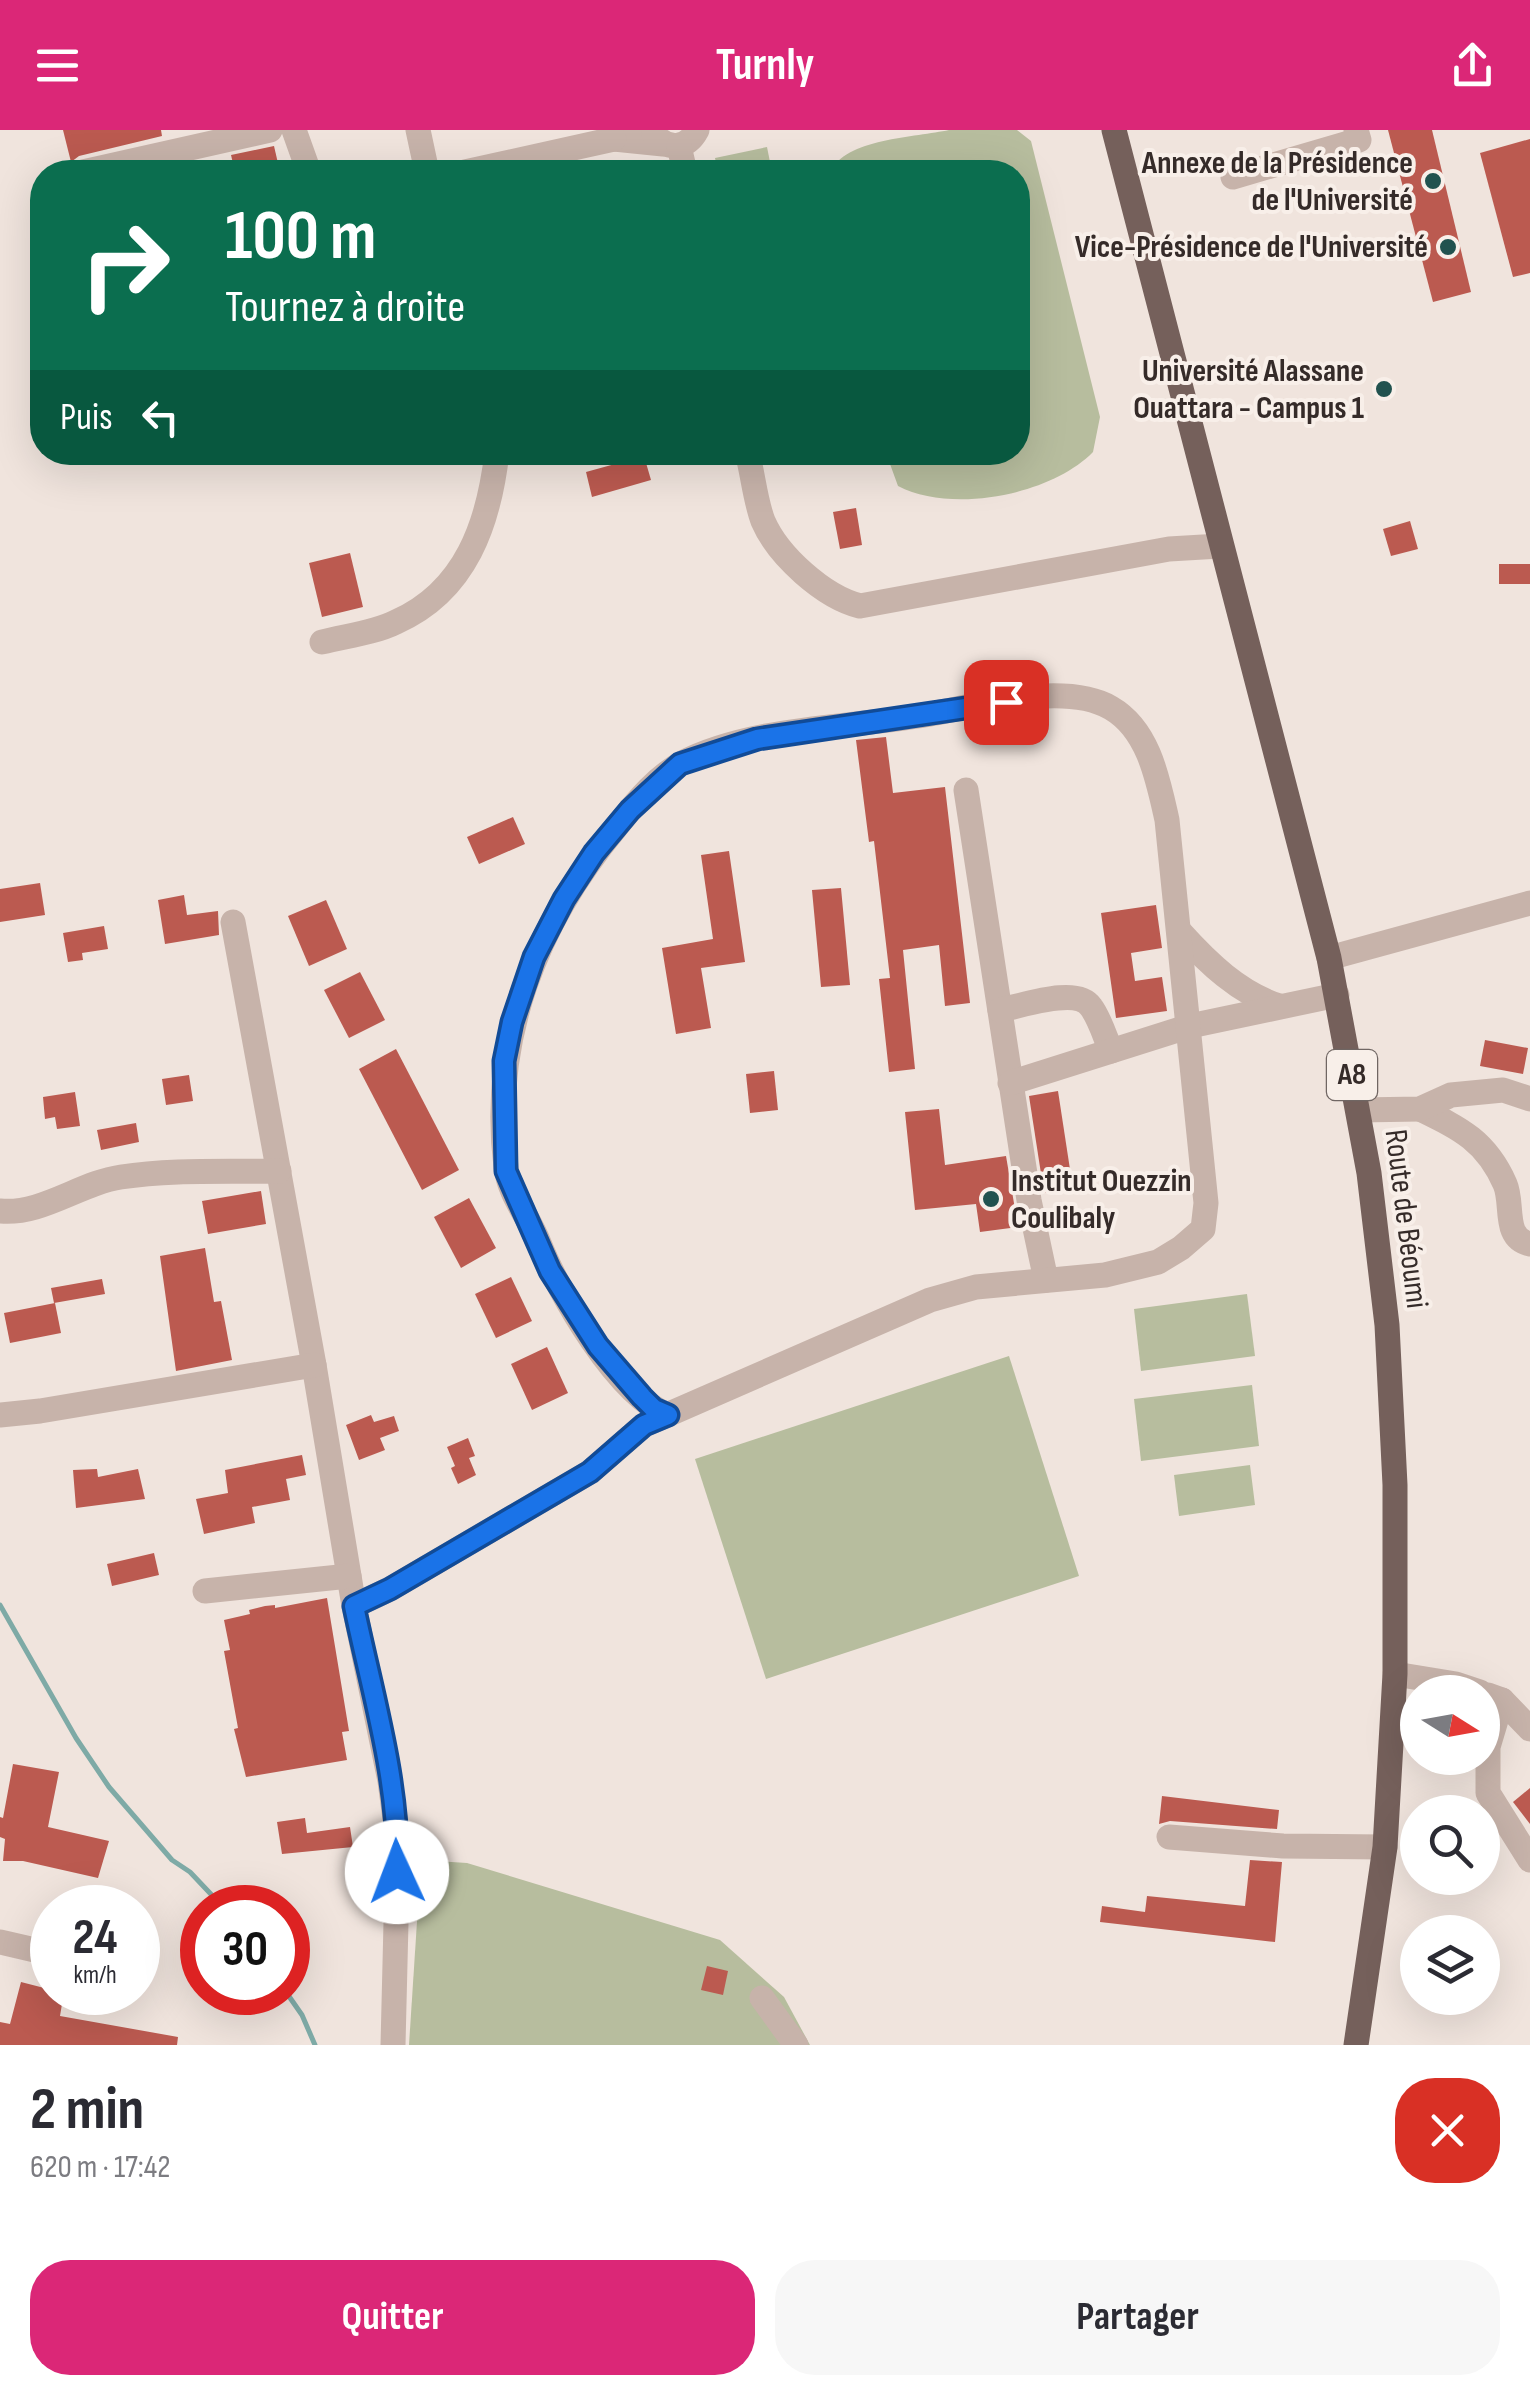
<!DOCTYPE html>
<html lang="fr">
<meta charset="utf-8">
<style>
:root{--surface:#fff;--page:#f7f7f7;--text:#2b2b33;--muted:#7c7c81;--accent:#db2777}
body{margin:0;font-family:"Sofia Sans Condensed",sans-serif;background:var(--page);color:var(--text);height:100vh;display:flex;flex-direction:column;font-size:38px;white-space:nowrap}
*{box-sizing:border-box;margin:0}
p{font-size:32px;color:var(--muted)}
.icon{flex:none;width:55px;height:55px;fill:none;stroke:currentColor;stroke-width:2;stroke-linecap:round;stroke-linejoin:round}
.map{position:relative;height:1915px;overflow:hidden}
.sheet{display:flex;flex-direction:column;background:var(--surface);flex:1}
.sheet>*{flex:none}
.guide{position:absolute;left:30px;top:30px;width:1000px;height:305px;border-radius:40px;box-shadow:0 10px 40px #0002;background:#0b6e4f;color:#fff;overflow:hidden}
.needle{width:65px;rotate:101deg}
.buttons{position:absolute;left:1400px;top:1545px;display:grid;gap:20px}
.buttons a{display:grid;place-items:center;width:100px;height:100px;border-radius:50%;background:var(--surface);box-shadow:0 10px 40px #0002;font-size:50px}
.speed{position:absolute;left:30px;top:1755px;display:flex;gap:20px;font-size:50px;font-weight:700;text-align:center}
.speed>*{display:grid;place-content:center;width:130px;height:130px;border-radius:50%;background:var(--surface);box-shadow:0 10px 40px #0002;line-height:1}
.speed small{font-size:25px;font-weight:400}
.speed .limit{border:15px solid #d22;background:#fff;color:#111}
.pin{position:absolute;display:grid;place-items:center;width:85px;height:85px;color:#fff;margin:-42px;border-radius:20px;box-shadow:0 5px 15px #0006}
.me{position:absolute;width:110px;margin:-55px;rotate:358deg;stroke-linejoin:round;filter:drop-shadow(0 0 8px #0008)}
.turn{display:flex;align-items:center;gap:35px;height:210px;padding:0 30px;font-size:45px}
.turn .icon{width:130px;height:130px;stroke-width:2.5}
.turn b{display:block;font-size:70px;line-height:85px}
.then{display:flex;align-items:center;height:95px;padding:0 30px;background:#0003;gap:20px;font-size:38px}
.round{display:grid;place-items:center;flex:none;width:105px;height:105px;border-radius:40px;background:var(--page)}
.head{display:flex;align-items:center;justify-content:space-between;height:170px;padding:0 30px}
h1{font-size:60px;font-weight:700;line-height:75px}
.button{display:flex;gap:20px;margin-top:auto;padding:20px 30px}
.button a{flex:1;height:115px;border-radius:40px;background:var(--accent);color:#fff;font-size:40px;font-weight:700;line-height:115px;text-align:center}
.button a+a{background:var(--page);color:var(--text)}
header{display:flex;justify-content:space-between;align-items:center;height:130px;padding:0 30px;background:var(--accent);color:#fff;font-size:45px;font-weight:700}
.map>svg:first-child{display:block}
.green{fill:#b7bd9e}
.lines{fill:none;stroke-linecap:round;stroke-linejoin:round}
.stream{stroke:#7eaaa6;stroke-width:5}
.building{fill:#bb5a50}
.minor{stroke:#c7b3aa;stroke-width:25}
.major{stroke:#75605b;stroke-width:25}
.route-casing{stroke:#114b97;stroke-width:25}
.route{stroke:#1a73e8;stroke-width:18}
.poi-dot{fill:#22524f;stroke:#f8efe9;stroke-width:4}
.labels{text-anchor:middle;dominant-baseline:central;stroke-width:8;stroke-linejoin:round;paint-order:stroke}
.shield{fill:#f8efe9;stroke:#706663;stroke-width:2.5}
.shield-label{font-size:30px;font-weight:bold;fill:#352b29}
.poi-label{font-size:32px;font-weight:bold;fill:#352b29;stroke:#f8efe9;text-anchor:end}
.street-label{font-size:32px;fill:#352b29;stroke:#f8efe9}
</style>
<header><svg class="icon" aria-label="menu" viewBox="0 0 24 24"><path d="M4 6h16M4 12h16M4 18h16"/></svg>Turnly<svg class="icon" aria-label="share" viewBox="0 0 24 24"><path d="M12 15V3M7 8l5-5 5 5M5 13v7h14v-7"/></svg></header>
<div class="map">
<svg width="1530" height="1915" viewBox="0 0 1530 1915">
<rect width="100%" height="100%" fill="#f0e4dd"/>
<g class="green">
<path d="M949,0H1017L1031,11L1100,287L1093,322C1051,365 952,384 898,356L886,323L1018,322V42H831C843,9 917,7 949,0Z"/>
<polygon points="767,17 772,42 718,42 715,28"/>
<polygon points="1247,1164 1255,1226 1141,1241 1134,1179"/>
<polygon points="1009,1226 1079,1446 766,1549 695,1329"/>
<polygon points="1252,1255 1259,1316 1141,1331 1134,1269"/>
<polygon points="1250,1335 1255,1375 1179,1386 1174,1345"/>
<polygon points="421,1730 467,1733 720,1810 784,1867 810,1915 409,1915"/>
</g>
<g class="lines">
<g class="stream">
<polyline points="0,1475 76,1608 109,1657 172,1730 190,1742 224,1778"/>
<polyline points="286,1862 302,1885 315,1915"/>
</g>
</g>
<g class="building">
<polygon points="63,0 161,0 162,6 79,26 71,32"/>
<polygon points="1388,0 1432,0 1471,162 1433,172"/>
<polygon points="1530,9 1530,143 1513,147 1480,23"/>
<polygon points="274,16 280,42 235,42 231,25"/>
<polygon points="644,326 651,350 592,367 586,342"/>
<polygon points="856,378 862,415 840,419 833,382"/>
<polygon points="1410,391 1418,419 1391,426 1383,399"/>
<polygon points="350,423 363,477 322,487 309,433"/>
<rect x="1499" y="434" width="31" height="20"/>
<polygon points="886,607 893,663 945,657 970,873 945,876 939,815 903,820 915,939 889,942 879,849 890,848 874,711 869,712 856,610"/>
<polygon points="513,687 525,714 479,734 467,707"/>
<polygon points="729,721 745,832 701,838 711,898 676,904 662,818 713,809 701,725"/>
<polygon points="40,753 45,785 0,792 0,759"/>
<polygon points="841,758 850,855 821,857 812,760"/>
<polygon points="184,765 187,785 218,781 219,805 165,814 158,770"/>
<polygon points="326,770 347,819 309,836 288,786"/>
<polygon points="1156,775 1162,818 1131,823 1135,851 1162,847 1167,881 1116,888 1101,783"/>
<polygon points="104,796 108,819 82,823 83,830 68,832 63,803"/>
<polygon points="360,842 385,890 349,908 324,860"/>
<polygon points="1485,910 1528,918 1523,944 1480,936"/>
<polygon points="396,919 459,1040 422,1060 359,939"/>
<polygon points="774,941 778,980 750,983 746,944"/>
<polygon points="189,945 193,971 166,975 162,949"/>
<polygon points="1058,961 1073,1059 1044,1063 1029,966"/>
<polygon points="75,962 80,996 57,999 55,987 45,989 43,967"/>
<polygon points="939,979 945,1035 1006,1026 1018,1097 980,1102 976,1074 915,1080 905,982"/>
<polygon points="136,993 139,1012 101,1020 97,1000"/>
<polygon points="261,1061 266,1094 208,1104 202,1071"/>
<polygon points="469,1068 496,1118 461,1138 434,1087"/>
<polygon points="205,1118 214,1172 221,1171 232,1230 176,1241 160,1126"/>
<polygon points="511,1147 532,1191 496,1208 475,1164"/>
<polygon points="102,1149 105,1164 54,1173 51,1158"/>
<polygon points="55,1173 61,1203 10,1213 4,1183"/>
<polygon points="547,1217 568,1263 532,1280 511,1234"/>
<polygon points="371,1285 374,1292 394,1286 399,1301 380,1308 385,1320 359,1330 346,1295"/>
<polygon points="468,1308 475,1326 469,1328 476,1345 458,1354 451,1338 455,1336 447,1317"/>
<polygon points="302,1325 306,1345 286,1349 290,1370 252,1377 255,1393 204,1404 196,1369 228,1363 225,1340"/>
<polygon points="97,1339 98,1347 138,1339 145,1369 76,1378 73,1340"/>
<polygon points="154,1423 159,1445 112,1456 107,1434"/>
<polygon points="327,1468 349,1601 342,1602 347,1630 246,1647 234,1599 238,1598 224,1521 230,1520 224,1490 250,1484 249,1480 265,1476 275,1475 275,1478"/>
<polygon points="13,1634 59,1642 48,1697 109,1711 98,1748 23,1731 3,1731 5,1709 0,1707 0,1687 3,1688"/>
<polygon points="1530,1658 1530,1694 1513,1672"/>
<polygon points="1162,1666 1279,1680 1277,1699 1170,1691 1159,1694"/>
<polygon points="305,1688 307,1703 350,1697 353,1717 282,1724 277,1692"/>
<polygon points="1250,1730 1282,1732 1275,1812 1100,1792 1102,1776 1145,1782 1147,1766 1245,1776"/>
<polygon points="707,1836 728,1841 723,1865 701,1860"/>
<polygon points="21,1852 52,1860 52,1862 64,1862 60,1886 178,1907 177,1915 0,1915 0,1892 10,1894"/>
</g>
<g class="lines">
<g class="minor">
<polyline points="294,0 309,42"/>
<polyline points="418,0 427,42"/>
<polyline points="627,0 614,9 663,14"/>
<path d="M654,4C668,21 687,19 697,0"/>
<polyline points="679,16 685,42"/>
<polyline points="83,42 270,0"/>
<polyline points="465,42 614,9"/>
<polyline points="1233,47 1359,10 1356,0"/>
<path d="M747,322C753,344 755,370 763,391C778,426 824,467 860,476L1169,419L1220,416"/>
<path d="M322,512C345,506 374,503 396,492C466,461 489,393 497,322"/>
<polyline points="966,660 1029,1070 1046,1150"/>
<polyline points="233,792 314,1235 354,1476 390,1651 398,1711 393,1915"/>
<path d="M1180,802C1208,833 1239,863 1279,876"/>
<polyline points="1329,828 1530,773"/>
<path d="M1000,880C1022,876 1077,856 1091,877C1100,889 1105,907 1111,921"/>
<polyline points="1010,953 1190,896 1337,865"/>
<path d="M1420,979C1461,999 1486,1011 1505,1054C1514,1074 1502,1108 1530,1114"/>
<polyline points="1359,980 1420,979 1451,965 1503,960 1530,969"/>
<path d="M0,1081C42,1085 80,1053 121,1047C172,1039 226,1042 279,1041"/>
<polyline points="0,1285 40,1281 314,1235"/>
<polyline points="205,1461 349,1446"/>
<path d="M354,1476L390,1459L590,1342L644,1295L930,1170L976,1157L1105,1145L1158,1132L1181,1118L1203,1099L1206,1073L1167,690C1158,650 1149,600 1111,578C1063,550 971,578 918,586C844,598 749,598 682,633C656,647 635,674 617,696C536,793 490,910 506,1037C509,1065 529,1087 539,1113C559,1163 617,1265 668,1285"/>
<polyline points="1395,1544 1456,1554 1480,1562"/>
<polyline points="1488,1565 1502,1570 1530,1599"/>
<polyline points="1502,1570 1488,1617 1488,1663 1530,1730"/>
<polyline points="1169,1707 1283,1716 1385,1717"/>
<polyline points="0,1812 52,1824"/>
<polyline points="762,1868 796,1915"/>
</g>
<polyline class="major" points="1114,0 1329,828 1369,1043 1387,1195 1395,1355 1395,1544 1385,1717 1356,1915"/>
</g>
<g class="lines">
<g class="route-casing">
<path id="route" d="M397,1742C400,1653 372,1563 354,1476L390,1459L590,1342L644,1295L668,1285L654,1279L642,1267L598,1216L550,1141L506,1041L504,931L512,892L534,827L564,769L594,723L630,680L680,634L757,609L1006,572"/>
</g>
<use href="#route" class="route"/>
</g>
<g class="poi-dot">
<circle cx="1433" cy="51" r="10"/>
<circle cx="1448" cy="117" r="10"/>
<circle cx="1384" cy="259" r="10"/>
<circle cx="991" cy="1069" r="10"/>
</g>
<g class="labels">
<rect class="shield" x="1327" y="920" width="50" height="50" rx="8"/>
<g class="shield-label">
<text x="1352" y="945">A8</text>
</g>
<g class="poi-label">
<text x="1413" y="33">Annexe de la Présidence<tspan x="1413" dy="37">de l'Université</tspan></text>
<text x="1428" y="117">Vice-Présidence de l'Université</text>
<text x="1364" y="241">Université Alassane<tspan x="1364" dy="37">Ouattara - Campus 1</tspan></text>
<text x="1011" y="1051" text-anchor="start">Institut Ouezzin<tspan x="1011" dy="37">Coulibaly</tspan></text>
</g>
<g class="street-label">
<text transform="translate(1406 1089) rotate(83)">Route de Béoumi</text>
</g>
</g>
</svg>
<div class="buttons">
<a><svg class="needle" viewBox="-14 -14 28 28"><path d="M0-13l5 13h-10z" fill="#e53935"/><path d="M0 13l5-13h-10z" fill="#7c7c81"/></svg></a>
<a><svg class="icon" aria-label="search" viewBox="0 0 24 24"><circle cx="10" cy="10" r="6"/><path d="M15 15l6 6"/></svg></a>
<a><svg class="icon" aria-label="layers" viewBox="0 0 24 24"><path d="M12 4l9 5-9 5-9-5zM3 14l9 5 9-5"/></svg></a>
</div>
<div class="speed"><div>24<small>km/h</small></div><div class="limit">30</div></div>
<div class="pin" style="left:1006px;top:572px;background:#d93025"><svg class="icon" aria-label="arrive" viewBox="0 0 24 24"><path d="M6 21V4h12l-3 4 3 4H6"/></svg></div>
<svg class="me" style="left:397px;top:1742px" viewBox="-20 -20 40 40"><circle r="19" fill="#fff"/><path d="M0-13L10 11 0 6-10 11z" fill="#1a73e8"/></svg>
<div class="guide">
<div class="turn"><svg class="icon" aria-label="right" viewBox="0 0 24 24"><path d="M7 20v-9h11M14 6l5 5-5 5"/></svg><div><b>100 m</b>Tournez à droite</div></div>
<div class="then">Puis<svg class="icon" aria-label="left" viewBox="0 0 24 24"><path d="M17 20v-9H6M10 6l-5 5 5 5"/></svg></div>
</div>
</div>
<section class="sheet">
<div class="head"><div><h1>2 min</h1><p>620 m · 17:42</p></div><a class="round" style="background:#d93025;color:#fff"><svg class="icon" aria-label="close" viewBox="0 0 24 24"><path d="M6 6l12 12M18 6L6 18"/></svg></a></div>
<div class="button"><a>Quitter</a><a>Partager</a></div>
</section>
